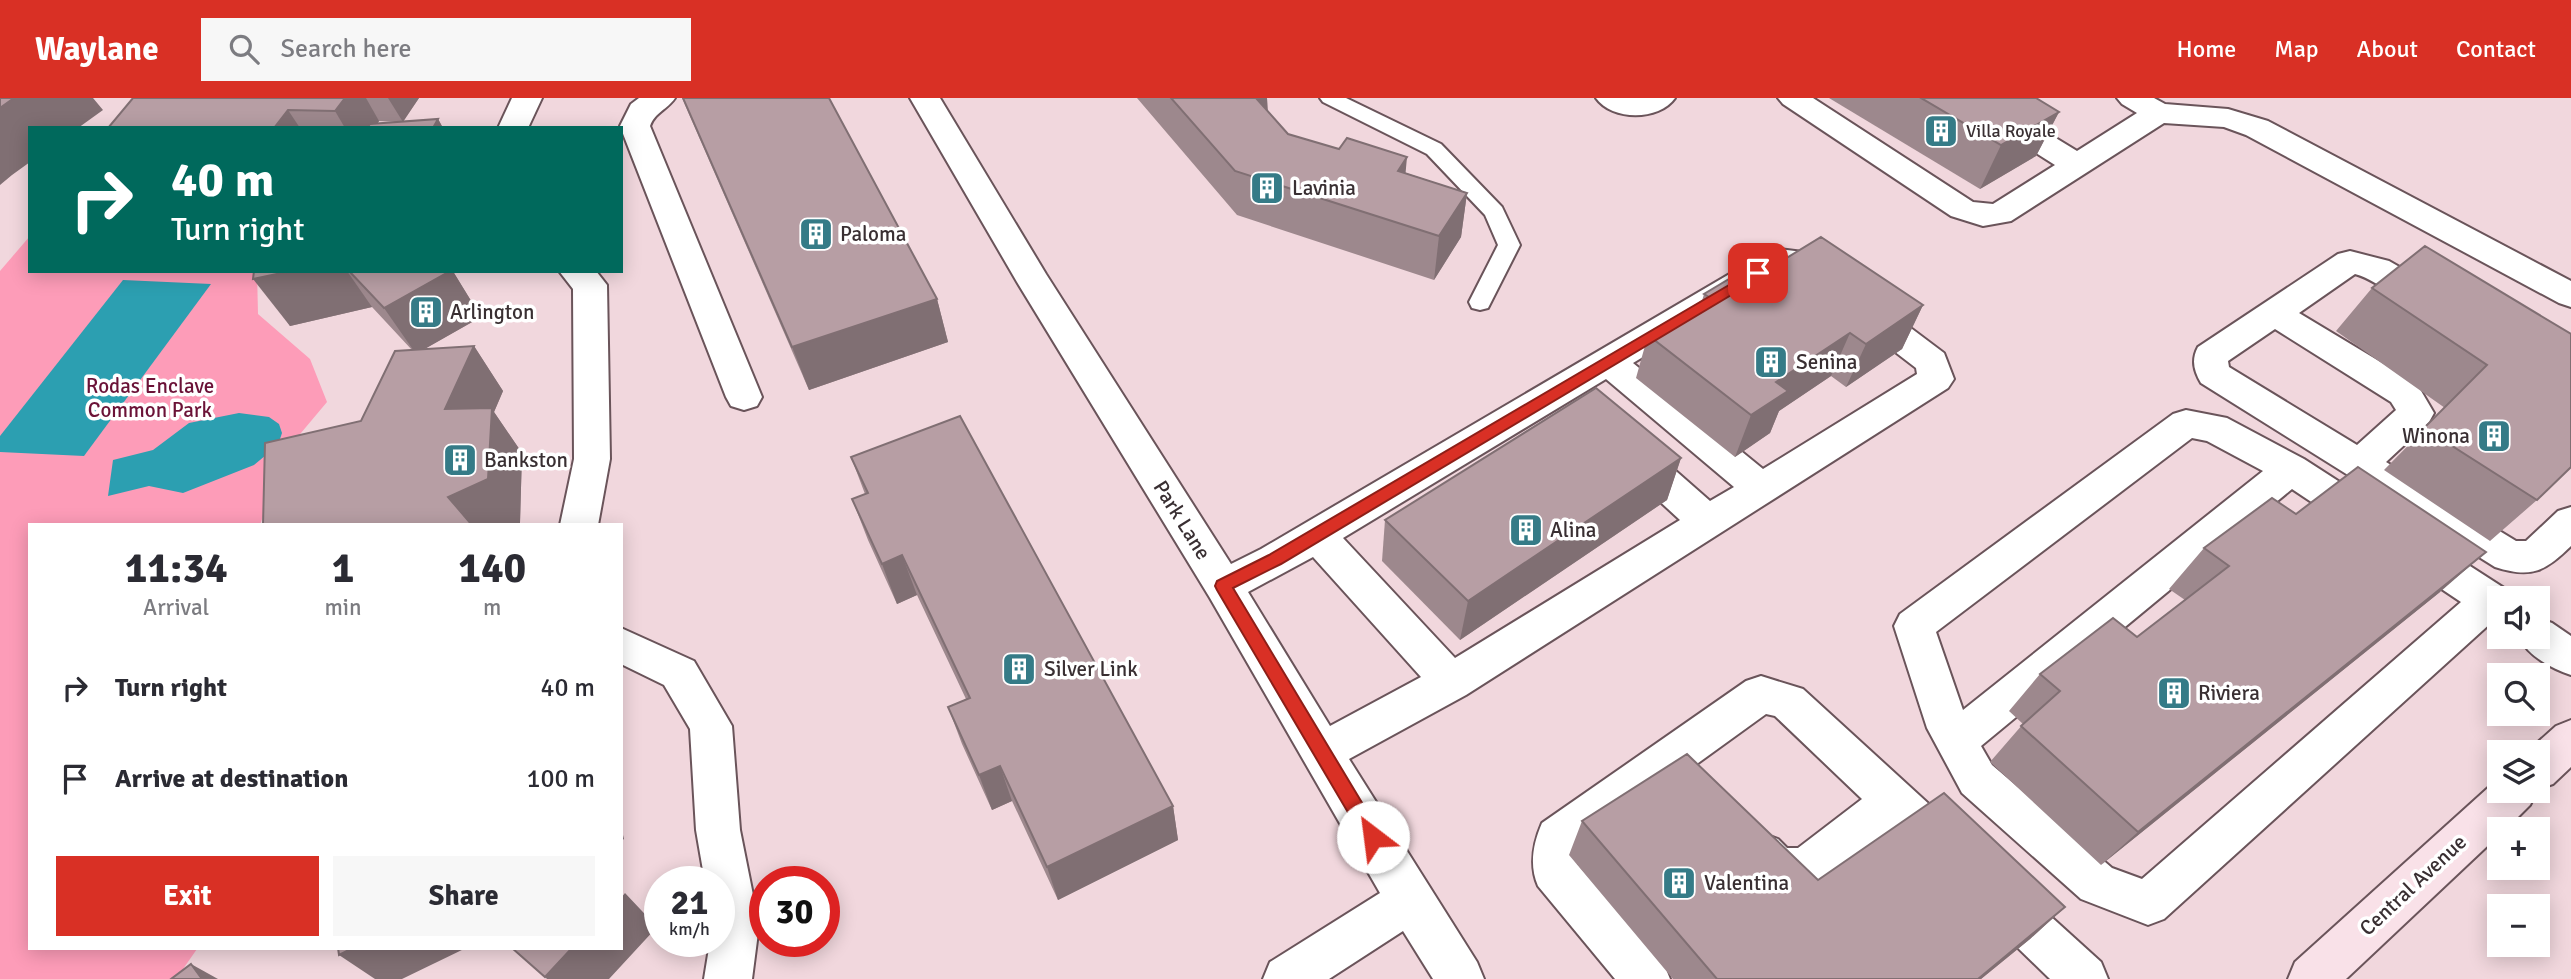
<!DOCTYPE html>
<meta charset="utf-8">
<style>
:root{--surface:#fff;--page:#f7f7f7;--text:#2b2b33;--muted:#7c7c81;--accent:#d93025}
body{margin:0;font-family:Signika,sans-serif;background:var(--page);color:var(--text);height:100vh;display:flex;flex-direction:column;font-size:26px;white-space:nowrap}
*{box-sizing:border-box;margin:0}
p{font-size:23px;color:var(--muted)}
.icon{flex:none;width:38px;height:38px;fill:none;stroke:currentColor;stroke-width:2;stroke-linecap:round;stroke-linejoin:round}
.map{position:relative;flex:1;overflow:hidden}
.drawer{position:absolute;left:28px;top:425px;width:595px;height:427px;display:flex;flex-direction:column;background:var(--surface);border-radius:0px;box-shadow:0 4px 18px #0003}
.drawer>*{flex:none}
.hud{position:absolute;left:28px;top:28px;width:595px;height:147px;border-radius:0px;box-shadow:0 4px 18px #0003;background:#00695c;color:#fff;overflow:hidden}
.buttons{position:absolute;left:2487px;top:488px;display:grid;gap:14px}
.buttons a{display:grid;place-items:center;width:63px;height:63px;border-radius:0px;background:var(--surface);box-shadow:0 4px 18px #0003;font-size:35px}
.speed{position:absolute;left:644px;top:768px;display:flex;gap:14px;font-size:35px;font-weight:700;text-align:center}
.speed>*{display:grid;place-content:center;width:91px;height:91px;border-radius:50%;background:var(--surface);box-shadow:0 4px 18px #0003;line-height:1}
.speed small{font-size:18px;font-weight:400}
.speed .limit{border:10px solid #d22;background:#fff;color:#111}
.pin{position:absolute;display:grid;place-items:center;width:60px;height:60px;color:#fff;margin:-30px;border-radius:14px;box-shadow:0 4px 10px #0006}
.me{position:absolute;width:77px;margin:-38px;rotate:330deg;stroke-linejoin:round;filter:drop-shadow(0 0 5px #0008)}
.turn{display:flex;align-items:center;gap:24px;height:147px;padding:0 28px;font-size:32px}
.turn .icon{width:91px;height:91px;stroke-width:2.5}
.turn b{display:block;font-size:49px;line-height:60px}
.eta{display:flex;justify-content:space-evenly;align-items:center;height:119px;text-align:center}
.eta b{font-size:42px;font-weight:700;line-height:49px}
.primary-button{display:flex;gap:14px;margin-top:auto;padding:14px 28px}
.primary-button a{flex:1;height:80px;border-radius:0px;background:var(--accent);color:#fff;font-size:28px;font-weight:700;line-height:80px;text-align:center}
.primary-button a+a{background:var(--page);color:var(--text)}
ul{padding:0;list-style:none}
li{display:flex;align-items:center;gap:21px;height:91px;padding:0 28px}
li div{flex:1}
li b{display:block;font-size:26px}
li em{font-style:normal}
header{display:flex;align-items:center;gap:42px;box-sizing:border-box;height:98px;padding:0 35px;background:var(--accent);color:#fff}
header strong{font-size:33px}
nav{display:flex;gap:38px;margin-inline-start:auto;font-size:24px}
.search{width:490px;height:63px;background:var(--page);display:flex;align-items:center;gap:18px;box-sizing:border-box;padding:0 24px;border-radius:0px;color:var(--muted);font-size:26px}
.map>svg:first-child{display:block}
.green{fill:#fd9cb8}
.water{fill:#2c9fb1}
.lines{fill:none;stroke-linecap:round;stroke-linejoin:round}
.service-casing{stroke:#6a545a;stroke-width:4}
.minor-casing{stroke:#6a545a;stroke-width:4}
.secondary-casing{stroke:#6a545a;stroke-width:4}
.service{fill:#fff;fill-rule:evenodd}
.minor{fill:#fff;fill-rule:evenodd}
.secondary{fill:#f9e1e8;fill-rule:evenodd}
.wall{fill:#9d888d;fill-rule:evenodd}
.shaded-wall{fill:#806f73}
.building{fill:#b79ea4;stroke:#806f73;stroke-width:2}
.route{fill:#d93025;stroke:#8d1f18;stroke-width:2}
.labels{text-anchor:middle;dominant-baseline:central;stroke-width:7;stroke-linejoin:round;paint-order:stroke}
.far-poi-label{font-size:18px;fill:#392f32;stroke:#fff;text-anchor:start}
.poi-label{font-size:21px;fill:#392f32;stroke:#fff;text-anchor:start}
.park-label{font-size:21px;fill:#6b1237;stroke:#fff}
.street-label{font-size:21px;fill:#392f32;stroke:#fff}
</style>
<header>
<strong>Waylane</strong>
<div class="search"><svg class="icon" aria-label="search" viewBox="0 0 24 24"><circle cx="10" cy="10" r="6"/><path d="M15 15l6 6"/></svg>Search here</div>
<nav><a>Home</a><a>Map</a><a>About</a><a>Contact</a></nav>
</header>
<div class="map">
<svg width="2571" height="881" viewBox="0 0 2571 881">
<rect width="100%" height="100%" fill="#f1d7dd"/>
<polygon class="green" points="30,138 30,173 257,173 258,216 310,261 327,304 285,354 260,427 30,427 30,850 197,851 176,881 0,881 0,173"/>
<g class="water">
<polygon points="123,182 211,186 84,358 0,354 0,338"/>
<polygon points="239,315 269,319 279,326 282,335 278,347 254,367 183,395 149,388 108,398 113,362 153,352 189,325"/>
</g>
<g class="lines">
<g class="service-casing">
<polygon id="service" points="1320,0 1346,0 1441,46 1502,109 1520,147 1488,210 1480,212 1472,210 1469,204 1498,147 1485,117 1427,56 1323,4"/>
</g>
<g class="minor-casing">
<g id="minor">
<polygon points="512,0 542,0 528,30 498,30"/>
<path d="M639,0H675C667,12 655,14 650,28L762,299L757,308L744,312L731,308L726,299L620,28L631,6Z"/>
<path d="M910,0H940L1046,176L1231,466L1261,451L1767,154L1779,151L1811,155L1944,255L1954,281L1948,290L1466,597L1349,661L1477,864L1484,881H1433L1403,833L1329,881H1263L1270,864L1380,795L1210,500L1017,184ZM1785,173L1791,174L1916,270L1917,276L1763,371L1633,265ZM1606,281L1734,389L1710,403L1644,345L1631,341L1618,345L1613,355L1618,365L1680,422L1455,560L1343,440ZM1313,459L1421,579L1330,628L1248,494Z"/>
<path d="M1596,0H1675C1659,23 1612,23 1596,0Z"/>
<polygon points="1778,0 1813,0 1973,104 1993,106 2055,67 1962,8 1957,0 1990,0 2077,53 2137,15 2122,6 2117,0 2154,0 2165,6 2228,11 2268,23 2571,183 2571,209 2559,205 2246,37 2224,29 2164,25 2011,123 1983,128 1951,118 1783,6"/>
<path d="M2350,153L2389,163L2445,195L2450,203L2445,211C2413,220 2385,184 2355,176L2299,215L2417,286L2434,315L2429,324L2386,364L2516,443H2526L2558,413L2571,409V448C2545,473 2532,481 2495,469L2201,285C2194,273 2191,262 2198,249L2338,156ZM2275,231L2391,304L2396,312L2357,347L2229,269L2228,263Z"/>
<polygon points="559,173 596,173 607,187 610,361 598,427 560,427 574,361 573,191"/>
<path d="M2186,312L2227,320L2304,361L2504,490L2515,500H2499V526L2493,523L2164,821L2148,827L2081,801L1962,695L1927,630L1894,528L1900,516L2173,316ZM2192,340L2207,343L2263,373L1963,612L1936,534ZM2292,391L2461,504L2142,781L2112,770L1992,667L1981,648Z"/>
<path d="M2538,520L2552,525L2571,538V577C2552,571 2528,558 2519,539H2538Z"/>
<polygon points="621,530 694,563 732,628 740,732 759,827 752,881 704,881 710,844 719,844 719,784 705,784 696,732 690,631 664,587 621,566"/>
<path d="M1761,578L1803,591L1966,740L1972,755L1966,770L1950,776L1934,770L1893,730C1850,764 1777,840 1740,756L1746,741L1762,735L1778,741L1787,750H1798L1862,701L1775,618L1766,616L1579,751L1577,766L1663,864L1670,881H1615L1538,788C1529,767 1533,746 1542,725L1746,583Z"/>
<polygon points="1999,779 2015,786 2101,864 2108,881 2050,881 1983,816 1976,801 1983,786"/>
</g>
</g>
<g class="secondary-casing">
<g id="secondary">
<polygon points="2571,622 2571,669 2553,686 2538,691 2538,654 2527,654 2556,628"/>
<polygon points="2499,680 2499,693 2537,693 2530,707 2505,732 2499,732 2499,737 2346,881 2288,881 2295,864"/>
</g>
</g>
<use href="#service" class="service"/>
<use href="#minor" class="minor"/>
<use href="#secondary" class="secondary"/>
</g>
<g class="wall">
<path d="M133,0H419L403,23L438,21L443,30H108ZM379,23L400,24L378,25Z"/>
<polygon points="682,0 829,0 937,201 948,244 809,292"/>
<polygon points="1137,0 1267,0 1268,13 1288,36 1406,75 1467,95 1461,139 1434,182 1237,117"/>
<polygon points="1829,0 2036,0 2059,14 2036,58 1980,91"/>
<polygon points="1780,164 1923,207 1902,251 1846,289 1831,278 1779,313 1770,335 1735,359 1636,280 1648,237 1702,203 1704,196"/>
<polygon points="254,173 460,173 454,175 481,219 424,251 474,248 503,293 494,314 522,355 520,425 516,427 263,427 361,323 412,252 372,209 290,228"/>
<polygon points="2372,190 2571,236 2537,402 2490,443 2384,372 2445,310 2336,233"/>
<polygon points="851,359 1173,708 1178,742 1058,802 1012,703 992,712 962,646 948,609 966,601 917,497 897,506 868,442 852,401 865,396"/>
<polygon points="1681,360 1667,402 1460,542 1382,463 1385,422"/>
<polygon points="2296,416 2440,494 2101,767 1990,664 2023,626 2009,613 2040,576 2137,539 2185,502 2169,491 2204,450"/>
<polygon points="1582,723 1818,782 2065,809 2030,841 1981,881 1673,881 1569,757"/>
</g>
<g class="shaded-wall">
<polygon points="14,0 93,0 103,12 78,30 30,30 30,64 12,77 0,87 0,10"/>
<polygon points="345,0 366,0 379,23 374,30 345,30 335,13"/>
<polygon points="388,0 419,0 403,24"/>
<polygon points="1252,0 1267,0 1268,34"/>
<polygon points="288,12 300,30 274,30"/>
<polygon points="2059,14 2036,58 1980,91 2001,47"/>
<polygon points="438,21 443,30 433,30"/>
<polygon points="1407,59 1403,103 1398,73"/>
<polygon points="1467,95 1461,139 1434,182 1439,138"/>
<polygon points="291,173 347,173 372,209 290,228 253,181"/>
<polygon points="438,173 460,173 454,175 481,219 416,256 384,210"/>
<polygon points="937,201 948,244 809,292 792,249"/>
<polygon points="1923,207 1902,251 1846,289 1866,246"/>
<polygon points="1850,235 1831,278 1779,313 1770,335 1735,359 1751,317 1776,284"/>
<polygon points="474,248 503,293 494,314 522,355 520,425 516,427 469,427 448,399 445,311"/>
<polygon points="1681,360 1667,402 1460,542 1468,503"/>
<polygon points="2486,454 2440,494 2101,767 2138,734"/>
<polygon points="902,457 917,497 897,506 882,466"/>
<polygon points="1000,668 1012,703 992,712 979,677"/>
<polygon points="1173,708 1178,742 1058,802 1047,769"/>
<polygon points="621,729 624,741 621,743"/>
<polygon points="625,795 657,829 609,881 547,881 545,879 572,850 621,850 621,800"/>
<polygon points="2065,809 2030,841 1981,881 1978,881"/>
<polygon points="353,850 466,850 402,881 375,881 339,857"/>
<polygon points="191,866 218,881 202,881"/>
</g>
<g class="building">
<polygon points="0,0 14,0 0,10"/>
<polygon points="133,0 345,0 335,13 288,12 274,30 108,30"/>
<polygon points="683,0 829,0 937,201 792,249"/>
<polygon points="1171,0 1256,0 1288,36 1339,51 1347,40 1407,59 1398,73 1467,95 1439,138 1235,73"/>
<polygon points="1921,0 2036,0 2059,14 2001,47"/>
<polygon points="438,21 433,30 367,30 370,26"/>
<polygon points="1821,139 1923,207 1866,246 1850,235 1776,284 1788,293 1751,317 1648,237 1709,199 1704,196 1769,157 1780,164"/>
<polygon points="2425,148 2571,236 2571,369 2537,402 2424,330 2487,267 2372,190"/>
<polygon points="254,173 291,173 253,181"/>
<polygon points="349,173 450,173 384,210"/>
<polygon points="474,248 445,311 492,310 488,381 448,399 472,427 263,427 265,345 361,323 395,253"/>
<polygon points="1596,290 1681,360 1468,503 1385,422"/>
<polygon points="960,318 1173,708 1047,769 1000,668 979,677 948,609 970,600 902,457 882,466 852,401 868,395 851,359"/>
<polygon points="2358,369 2486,454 2138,734 2021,628 2060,593 2040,576 2113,520 2137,539 2229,468 2204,450 2272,400 2296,416"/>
<polygon points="1687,656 1818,782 1944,695 2065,809 1978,881 1717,881 1582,723"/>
<polygon points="338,850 353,850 339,857"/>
<polygon points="512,850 572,850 545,879"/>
<polygon points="191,866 202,881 171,881"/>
</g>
<polygon class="route" points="1758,170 1763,171 1763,178 1281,466 1233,490 1379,733 1382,739 1379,745 1373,747 1366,745 1217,492 1215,488 1217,483 1269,457"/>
<defs>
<g id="building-square" transform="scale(1.75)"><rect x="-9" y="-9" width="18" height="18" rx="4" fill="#357b87" stroke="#fff"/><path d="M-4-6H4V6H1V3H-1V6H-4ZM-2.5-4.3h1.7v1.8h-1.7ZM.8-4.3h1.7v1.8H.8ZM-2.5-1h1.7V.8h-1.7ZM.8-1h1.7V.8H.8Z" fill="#fff"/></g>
</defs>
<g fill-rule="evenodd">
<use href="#building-square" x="1941" y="33"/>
<use href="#building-square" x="1267" y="90"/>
<use href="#building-square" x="816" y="136"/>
<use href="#building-square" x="426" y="214"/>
<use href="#building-square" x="1771" y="264"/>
<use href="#building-square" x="2494" y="338"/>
<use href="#building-square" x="460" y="362"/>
<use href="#building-square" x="1526" y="432"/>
<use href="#building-square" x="1019" y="571"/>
<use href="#building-square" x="2174" y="595"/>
<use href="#building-square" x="1679" y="785"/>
</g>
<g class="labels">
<g class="far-poi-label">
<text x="1966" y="33">Villa Royale</text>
</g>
<g class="poi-label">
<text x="1292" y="90">Lavinia</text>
<text x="840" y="136">Paloma</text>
<text x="450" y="214">Arlington</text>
<text x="1796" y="264">Senina</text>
<text x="2470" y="338" text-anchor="end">Winona</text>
<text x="484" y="362">Bankston</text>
<text x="1550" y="432">Alina</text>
<text x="1044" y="571">Silver Link</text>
<text x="2198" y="595">Riviera</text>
<text x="1704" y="785">Valentina</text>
</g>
<g class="park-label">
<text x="150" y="288">Rodas Enclave<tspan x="150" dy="24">Common Park</tspan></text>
</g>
<g class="street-label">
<text transform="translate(1182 422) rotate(58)">Park Lane</text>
<text transform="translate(2413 787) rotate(-43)">Central Avenue</text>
</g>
</g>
</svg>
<div class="buttons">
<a><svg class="icon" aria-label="sound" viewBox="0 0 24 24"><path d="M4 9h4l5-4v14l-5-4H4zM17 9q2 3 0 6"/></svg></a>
<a><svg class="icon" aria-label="search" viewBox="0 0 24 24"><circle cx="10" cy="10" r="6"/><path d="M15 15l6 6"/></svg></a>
<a><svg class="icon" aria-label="layers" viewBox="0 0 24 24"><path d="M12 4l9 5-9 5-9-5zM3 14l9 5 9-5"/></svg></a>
<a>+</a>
<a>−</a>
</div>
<div class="speed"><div>21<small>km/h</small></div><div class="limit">30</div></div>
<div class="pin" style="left:1758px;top:175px;background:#d93025"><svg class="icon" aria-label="arrive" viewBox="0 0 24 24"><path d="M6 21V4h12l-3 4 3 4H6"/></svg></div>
<svg class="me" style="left:1373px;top:739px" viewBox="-20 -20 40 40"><circle r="19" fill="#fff"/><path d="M0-13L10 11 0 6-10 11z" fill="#d93025"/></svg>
<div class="hud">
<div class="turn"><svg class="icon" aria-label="right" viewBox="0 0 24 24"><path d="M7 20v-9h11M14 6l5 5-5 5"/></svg><div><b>40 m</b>Turn right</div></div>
</div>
<section class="drawer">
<div class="eta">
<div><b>11:34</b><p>Arrival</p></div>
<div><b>1</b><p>min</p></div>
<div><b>140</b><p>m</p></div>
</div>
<ul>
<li><svg class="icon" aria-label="right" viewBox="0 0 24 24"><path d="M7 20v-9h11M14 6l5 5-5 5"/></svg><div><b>Turn right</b></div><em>40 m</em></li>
<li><svg class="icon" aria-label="arrive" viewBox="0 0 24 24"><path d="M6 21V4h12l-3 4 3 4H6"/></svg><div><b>Arrive at destination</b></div><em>100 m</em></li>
</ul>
<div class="primary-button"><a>Exit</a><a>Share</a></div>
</section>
</div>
